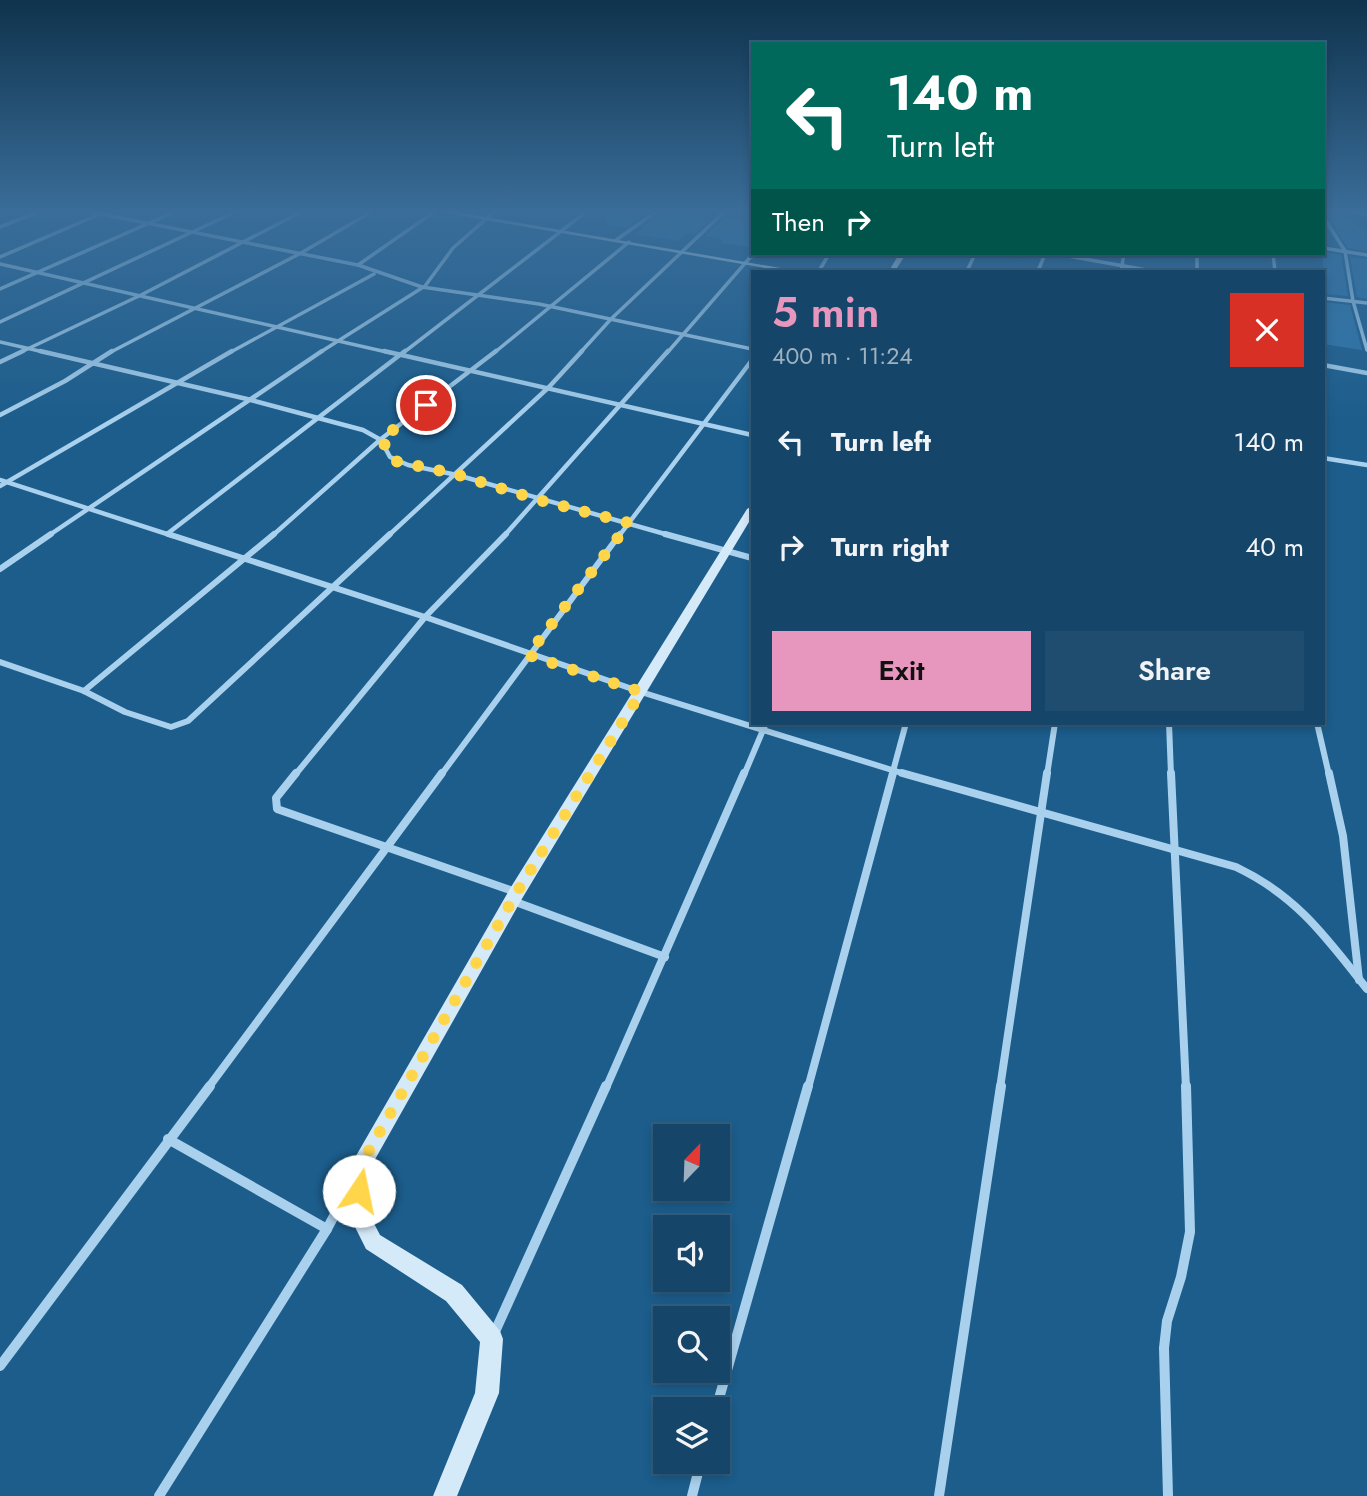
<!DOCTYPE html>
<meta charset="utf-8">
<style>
:root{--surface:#154669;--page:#1e4d6f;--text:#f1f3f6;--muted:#9db1c0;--line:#345e7d;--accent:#e797bd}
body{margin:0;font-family:Jost,sans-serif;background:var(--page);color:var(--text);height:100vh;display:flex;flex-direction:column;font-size:26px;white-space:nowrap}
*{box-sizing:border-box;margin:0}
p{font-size:23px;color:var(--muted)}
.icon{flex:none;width:38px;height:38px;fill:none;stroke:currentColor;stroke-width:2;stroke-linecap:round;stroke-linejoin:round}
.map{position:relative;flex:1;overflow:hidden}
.side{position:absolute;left:751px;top:270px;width:574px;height:455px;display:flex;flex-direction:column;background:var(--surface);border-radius:0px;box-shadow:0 4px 10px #0003,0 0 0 2px var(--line)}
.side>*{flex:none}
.top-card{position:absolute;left:751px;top:42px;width:574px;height:214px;border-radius:0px;box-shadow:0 4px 10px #0003,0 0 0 2px var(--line);background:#00695c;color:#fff;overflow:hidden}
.needle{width:46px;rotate:23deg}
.fabs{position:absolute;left:653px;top:1124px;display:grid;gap:14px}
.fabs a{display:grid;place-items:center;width:77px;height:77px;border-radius:0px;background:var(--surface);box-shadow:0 4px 10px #0003,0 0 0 2px var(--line);font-size:35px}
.pin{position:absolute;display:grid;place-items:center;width:60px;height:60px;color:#fff;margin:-30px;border:4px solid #fff;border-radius:50%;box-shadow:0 2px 7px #0007}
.me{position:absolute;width:77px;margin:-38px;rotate:11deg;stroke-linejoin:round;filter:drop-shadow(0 0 5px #0008)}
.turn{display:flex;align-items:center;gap:24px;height:147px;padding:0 21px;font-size:32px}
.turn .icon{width:91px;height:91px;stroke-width:2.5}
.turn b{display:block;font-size:49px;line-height:60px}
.then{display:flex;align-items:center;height:66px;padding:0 21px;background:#0003;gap:14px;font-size:26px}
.round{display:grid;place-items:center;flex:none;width:74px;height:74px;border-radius:0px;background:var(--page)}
.headline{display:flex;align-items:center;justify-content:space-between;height:119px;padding:0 21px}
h1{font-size:42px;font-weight:600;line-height:52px;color:var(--accent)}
.button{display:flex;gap:14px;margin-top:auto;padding:14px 21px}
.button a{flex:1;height:80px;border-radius:0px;background:var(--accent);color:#111;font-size:28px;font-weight:600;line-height:80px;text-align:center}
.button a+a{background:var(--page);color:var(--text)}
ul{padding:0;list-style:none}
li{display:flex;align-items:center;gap:21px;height:105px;padding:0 21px}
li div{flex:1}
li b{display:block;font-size:26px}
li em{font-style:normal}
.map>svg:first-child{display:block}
.building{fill:#2c76aa}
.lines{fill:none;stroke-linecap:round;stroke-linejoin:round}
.street-far4{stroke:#a9d1ed;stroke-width:3.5}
.street-far3{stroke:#a9d1ed;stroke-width:4.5}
.street-far2{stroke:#a9d1ed;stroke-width:6}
.street-far1{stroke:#a9d1ed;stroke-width:8}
.street{stroke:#a9d1ed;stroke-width:10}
.secondary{fill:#d5eaf9;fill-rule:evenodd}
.route{stroke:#ffd54a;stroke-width:12;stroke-dasharray:0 21.6}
</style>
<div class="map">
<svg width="1367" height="1496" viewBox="0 0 1367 1496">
<rect width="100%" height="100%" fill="#1c5d8c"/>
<g class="building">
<polygon points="607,212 648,212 626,228 607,225"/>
<polygon points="660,212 691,212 714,216 694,234 688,233 678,241 636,234"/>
<polygon points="1328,216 1343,216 1367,231 1367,251 1348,248"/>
<polygon points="725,217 752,221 752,247 721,243 721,238 705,236"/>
<polygon points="1323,252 1341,255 1348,296 1323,294"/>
<polygon points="1350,257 1367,259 1367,299 1357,297"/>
<polygon points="1323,302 1350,305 1362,350 1323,344"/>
</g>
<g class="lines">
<g class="street-far4">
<polyline points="91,212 358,265 422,287 539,304 752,349"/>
<polyline points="1351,212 1367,214"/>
<polyline points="1323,216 1345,251 1353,301 1367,350"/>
<polyline points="0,227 38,212"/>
<polyline points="616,240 656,212"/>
<polyline points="1323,248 1367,255"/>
<polyline points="1057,254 1152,271"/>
<polyline points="1197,254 1197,271"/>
<polyline points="1273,254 1275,271"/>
<polyline points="0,257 100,214"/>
<polyline points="0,264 391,353"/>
<polyline points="358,265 434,212"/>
<polyline points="819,271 829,254"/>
<polyline points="967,271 975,254"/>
<polyline points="1038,271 1045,254"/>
<polyline points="1121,271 1124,254"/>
<polyline points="0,289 174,212"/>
<polyline points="1323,298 1367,303"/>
<polyline points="0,322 235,212"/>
<polyline points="0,342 48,353"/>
<polyline points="19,353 141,295 301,212"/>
<polyline points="109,353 301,253 371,212"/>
<polyline points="229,353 374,274"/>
<polyline points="319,353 425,286 453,248 494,212"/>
<polyline points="403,353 586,212"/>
<polyline points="494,353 629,242"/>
<polyline points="580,353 611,319 724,212"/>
<polyline points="667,353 753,254"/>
</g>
<g class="street-far3">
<polyline points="40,351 247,399 363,430 381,440 390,457 408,465 457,475 672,536"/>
<polyline points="384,351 752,435"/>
<polyline points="0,362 23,351"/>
<polyline points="1323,365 1367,373"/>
<polyline points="0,415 65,381 112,351"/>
<polyline points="1323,458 1367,465"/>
<polyline points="0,480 173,536"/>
<polyline points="0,486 232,351"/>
<polyline points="167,534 405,351"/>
<polyline points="48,536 322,351"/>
<polyline points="272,536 381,439 496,351"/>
<polyline points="388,536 549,387 582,351"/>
<polyline points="504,536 668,351"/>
<polyline points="619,536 752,360"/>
</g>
<g class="street-far2">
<polyline points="168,534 425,617 641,692 908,775"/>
<polyline points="665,534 752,558"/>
<polyline points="0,569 51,534"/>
<polyline points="0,662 84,691 125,712 171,727 188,721 390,534"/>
<polyline points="84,691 274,534"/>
<polyline points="1169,723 1171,775"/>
<polyline points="1317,723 1329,775"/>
<polyline points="295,775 425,617 506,534"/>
<polyline points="441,775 620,534"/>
<polyline points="744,775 766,723"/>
<polyline points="892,775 906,723"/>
<polyline points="1047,775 1055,723"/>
</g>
<g class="street-far1">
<polyline points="296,773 276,798 277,809 516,892"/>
<path d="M902,773L1236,867C1297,896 1326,937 1367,989"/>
<polyline points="1171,773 1186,1088"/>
<polyline points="1329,773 1343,836 1359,980"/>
<polyline points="513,901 665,957"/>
<polyline points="208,1088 442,773"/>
<polyline points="606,1088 744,773"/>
<polyline points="808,1088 893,773"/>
<polyline points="1000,1088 1047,773"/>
</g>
<g class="street">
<polyline points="168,1139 327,1229"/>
<polyline points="493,1336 606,1086"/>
<polyline points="0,1366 210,1086"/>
<polyline points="716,1409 808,1086"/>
<polyline points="159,1496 327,1229 353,1180"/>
<polyline points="692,1496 701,1461"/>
<polyline points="939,1496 1001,1086"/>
<polyline points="1168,1496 1164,1348 1167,1321 1181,1277 1190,1232 1186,1086"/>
</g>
<g class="secondary">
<polygon points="439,212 456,212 798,271 783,271"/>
<polygon points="899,254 906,254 895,271 889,271"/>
<polygon points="752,506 752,517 523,897 369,1170 368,1212 380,1235 462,1285 500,1331 503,1339 499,1393 457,1496 433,1496 475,1393 480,1342 446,1301 366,1249 348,1213 349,1168 511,887 747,509"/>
</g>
</g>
<linearGradient id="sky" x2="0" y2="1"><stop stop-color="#0f334d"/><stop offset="0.5" stop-color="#3a6d99"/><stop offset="1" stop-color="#3a6d99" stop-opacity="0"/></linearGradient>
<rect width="1367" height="422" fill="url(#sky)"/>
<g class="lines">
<polyline class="route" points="359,1191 359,1168 517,892 641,692 528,655 629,523 539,500 455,474 395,461 381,439 426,405"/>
</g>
</svg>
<div class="fabs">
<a><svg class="needle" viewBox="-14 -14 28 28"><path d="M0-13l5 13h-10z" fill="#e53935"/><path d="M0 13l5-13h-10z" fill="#9db1c0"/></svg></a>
<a><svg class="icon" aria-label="sound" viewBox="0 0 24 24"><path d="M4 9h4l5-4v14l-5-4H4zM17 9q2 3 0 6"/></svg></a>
<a><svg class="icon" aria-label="search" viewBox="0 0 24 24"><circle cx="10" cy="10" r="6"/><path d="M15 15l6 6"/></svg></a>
<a><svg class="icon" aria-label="layers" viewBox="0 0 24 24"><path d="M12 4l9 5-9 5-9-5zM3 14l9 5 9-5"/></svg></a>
</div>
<div class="pin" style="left:426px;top:405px;background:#d93025"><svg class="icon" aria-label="arrive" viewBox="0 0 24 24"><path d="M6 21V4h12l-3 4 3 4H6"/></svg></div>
<svg class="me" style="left:359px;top:1191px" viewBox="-20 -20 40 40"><circle r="19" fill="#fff"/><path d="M0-13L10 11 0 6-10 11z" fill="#ffd54a"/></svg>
<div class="top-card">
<div class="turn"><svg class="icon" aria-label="left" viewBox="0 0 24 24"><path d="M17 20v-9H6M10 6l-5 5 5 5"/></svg><div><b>140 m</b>Turn left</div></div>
<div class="then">Then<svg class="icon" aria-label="right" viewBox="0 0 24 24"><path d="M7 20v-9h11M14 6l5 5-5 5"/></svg></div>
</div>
<section class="side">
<div class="headline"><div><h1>5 min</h1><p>400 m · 11:24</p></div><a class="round" style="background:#d93025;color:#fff"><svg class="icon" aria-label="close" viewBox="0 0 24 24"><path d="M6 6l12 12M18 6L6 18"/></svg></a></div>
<ul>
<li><svg class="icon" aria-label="left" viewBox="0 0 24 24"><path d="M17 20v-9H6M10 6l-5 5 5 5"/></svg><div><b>Turn left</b></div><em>140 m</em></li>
<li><svg class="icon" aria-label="right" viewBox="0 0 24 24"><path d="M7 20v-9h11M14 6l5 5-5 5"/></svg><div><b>Turn right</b></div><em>40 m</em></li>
</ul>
<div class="button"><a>Exit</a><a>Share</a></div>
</section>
</div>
